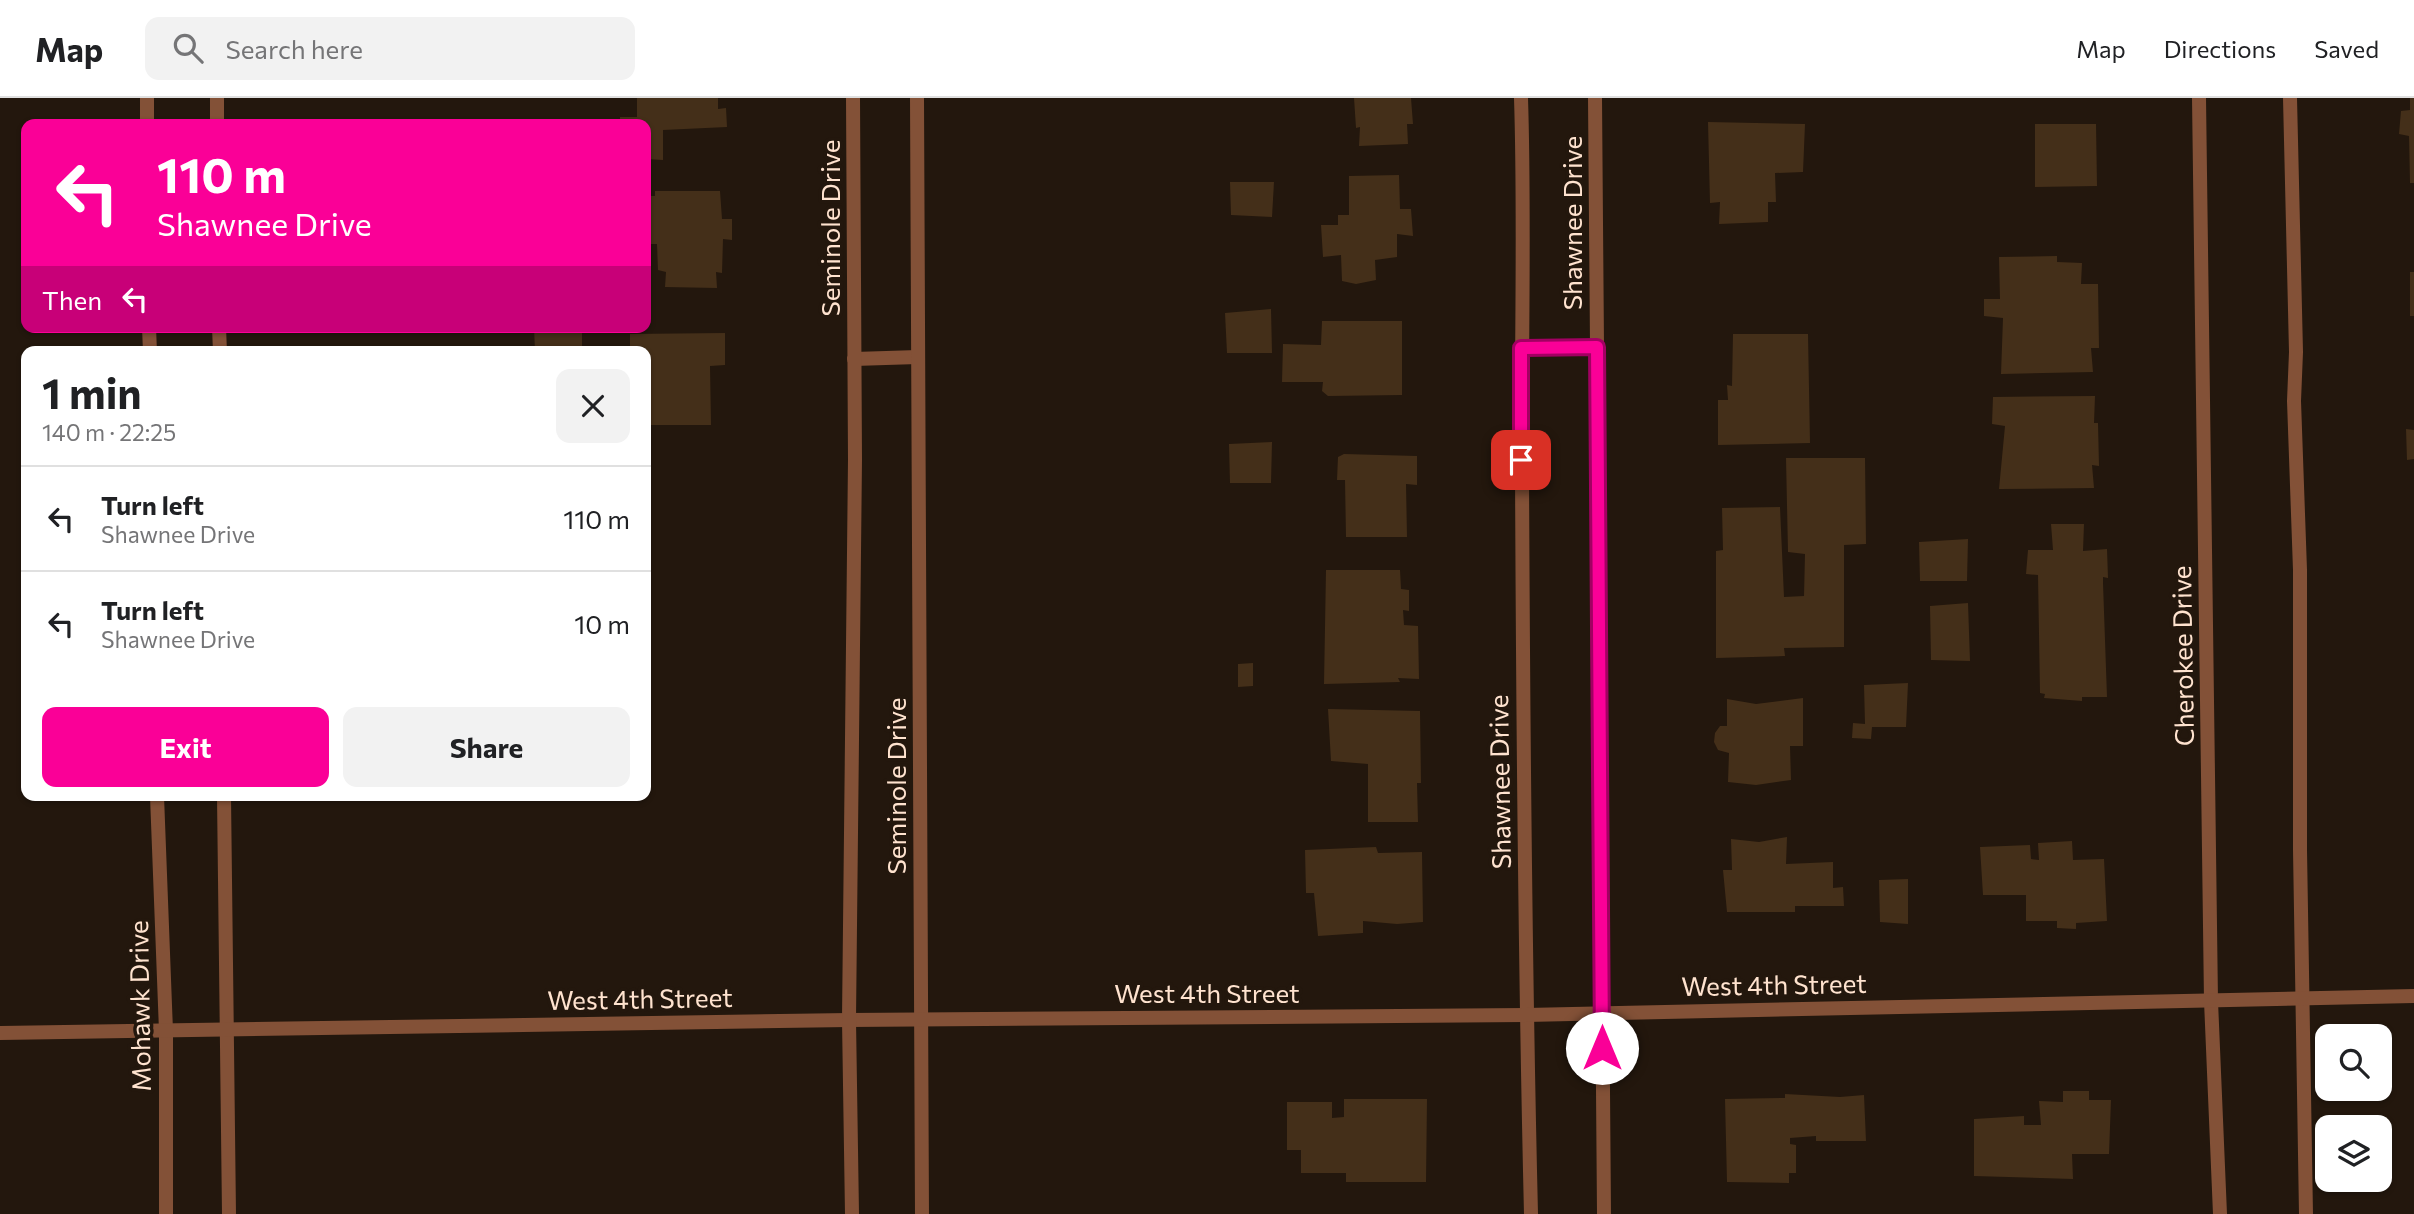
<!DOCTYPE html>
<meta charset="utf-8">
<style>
:root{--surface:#fff;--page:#f2f2f2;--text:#202124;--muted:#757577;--line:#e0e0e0;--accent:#fa0097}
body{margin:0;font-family:Commissioner,sans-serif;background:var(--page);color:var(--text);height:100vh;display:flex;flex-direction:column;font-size:26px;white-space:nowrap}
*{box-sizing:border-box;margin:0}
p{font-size:23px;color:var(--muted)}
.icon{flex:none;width:38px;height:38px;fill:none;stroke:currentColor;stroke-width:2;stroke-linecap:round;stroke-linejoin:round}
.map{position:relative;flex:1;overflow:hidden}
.side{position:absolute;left:21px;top:248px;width:630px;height:455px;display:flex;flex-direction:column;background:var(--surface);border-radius:14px;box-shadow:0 2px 5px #0004}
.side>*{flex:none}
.banner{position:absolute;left:21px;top:21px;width:630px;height:214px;border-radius:14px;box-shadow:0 2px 5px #0004;background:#fa0097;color:#fff;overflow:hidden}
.buttons{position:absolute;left:2315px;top:926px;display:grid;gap:14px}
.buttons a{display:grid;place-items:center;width:77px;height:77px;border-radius:14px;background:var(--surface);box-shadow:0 2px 5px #0004;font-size:35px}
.pin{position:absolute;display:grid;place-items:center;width:60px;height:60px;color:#fff;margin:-30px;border-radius:14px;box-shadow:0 4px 10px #0006}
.me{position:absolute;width:77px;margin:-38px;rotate:0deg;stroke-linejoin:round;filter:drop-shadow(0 0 5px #0008)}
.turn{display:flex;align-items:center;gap:24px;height:147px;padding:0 21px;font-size:32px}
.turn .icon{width:91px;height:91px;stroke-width:2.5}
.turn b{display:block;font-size:49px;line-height:60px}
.then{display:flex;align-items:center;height:66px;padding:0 21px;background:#0003;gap:14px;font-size:26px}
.round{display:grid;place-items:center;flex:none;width:74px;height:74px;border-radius:14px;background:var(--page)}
.headline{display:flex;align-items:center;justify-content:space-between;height:119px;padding:0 21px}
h1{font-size:42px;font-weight:700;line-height:52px}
.cta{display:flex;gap:14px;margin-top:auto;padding:14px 21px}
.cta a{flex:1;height:80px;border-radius:14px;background:var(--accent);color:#fff;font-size:28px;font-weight:700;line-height:80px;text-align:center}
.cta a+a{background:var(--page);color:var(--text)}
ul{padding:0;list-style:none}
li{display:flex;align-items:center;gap:21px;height:105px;padding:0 21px;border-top:2px solid var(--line)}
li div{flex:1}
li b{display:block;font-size:26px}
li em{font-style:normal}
header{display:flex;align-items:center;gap:42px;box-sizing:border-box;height:98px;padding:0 35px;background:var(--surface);border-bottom:2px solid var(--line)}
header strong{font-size:33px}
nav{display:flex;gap:38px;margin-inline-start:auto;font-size:24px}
.search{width:490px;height:63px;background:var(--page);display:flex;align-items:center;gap:18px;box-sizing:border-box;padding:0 24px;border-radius:14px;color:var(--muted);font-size:26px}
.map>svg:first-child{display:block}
.building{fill:#442f19}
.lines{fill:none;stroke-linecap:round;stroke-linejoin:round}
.service{stroke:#835137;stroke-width:14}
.minor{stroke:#835137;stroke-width:14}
.route-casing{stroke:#a20062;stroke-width:18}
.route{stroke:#fa0097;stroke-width:12}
.labels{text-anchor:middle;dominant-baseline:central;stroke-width:7;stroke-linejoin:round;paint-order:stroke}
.street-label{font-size:26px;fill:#ffe3cf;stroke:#23170d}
</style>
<header>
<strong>Map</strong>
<div class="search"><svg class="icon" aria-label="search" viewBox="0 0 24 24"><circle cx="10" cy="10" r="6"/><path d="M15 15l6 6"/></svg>Search here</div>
<nav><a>Map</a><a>Directions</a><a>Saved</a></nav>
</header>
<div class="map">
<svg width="2414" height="1116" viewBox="0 0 2414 1116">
<rect width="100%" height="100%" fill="#23170d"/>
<g class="building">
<polygon points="637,0 718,0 718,11 726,10 727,29 663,32 663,62 646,61 646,26 620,26 620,19 637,19"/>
<polygon points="1354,0 1411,0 1413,26 1407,26 1408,46 1359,48 1360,29 1356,30"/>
<polygon points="2410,0 2414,0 2414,85 2410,85 2409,38 2399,36 2401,13 2410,12"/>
<polygon points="1708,24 1805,26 1803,74 1775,75 1776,104 1768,104 1768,124 1719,126 1720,104 1710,105"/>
<polygon points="2035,26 2096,26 2097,88 2035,89"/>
<polygon points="1399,77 1400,111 1411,111 1413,138 1397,136 1397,159 1375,162 1376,182 1356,186 1342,183 1341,157 1323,159 1321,127 1338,127 1338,117 1349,117 1349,78"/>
<polygon points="1230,84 1274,84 1272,119 1231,117"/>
<polygon points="655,93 720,93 722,121 732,121 732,142 723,141 722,175 716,174 717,190 665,189 666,174 658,172 657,146 646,146 646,98 655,98"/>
<polygon points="2057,158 2057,164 2082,165 2081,186 2098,186 2099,250 2091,250 2093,274 2001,276 2003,220 1984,218 1984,201 2000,201 1999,159"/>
<rect x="2410" y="174" width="4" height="44"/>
<polygon points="1271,211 1272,255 1227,255 1225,215"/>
<polygon points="1322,223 1402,223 1402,297 1328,298 1322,293 1323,284 1282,284 1283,246 1321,247"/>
<polygon points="534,229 582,229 582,254 535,254"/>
<polygon points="725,235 725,267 710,268 711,327 651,327 651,296 646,295 646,254 630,254 630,236"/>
<polygon points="1733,236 1808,236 1810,345 1718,347 1718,302 1728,302 1727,287 1732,288"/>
<polygon points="2095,298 2094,325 2098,325 2099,368 2092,367 2094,390 1999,391 2005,328 1992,326 1993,299"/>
<polygon points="2406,331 2414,332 2414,361 2407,362"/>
<polygon points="1272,344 1271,385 1230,385 1229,346"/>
<polygon points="1344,356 1417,358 1417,387 1406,386 1407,439 1346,439 1345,382 1337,382 1338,359"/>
<polygon points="1786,360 1865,360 1866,446 1844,447 1844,549 1784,550 1785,558 1716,560 1716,453 1723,452 1722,410 1780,409 1784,499 1804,498 1805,456 1788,454"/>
<polygon points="2051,426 2084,426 2083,453 2107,451 2108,480 2103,479 2103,485 2107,599 2082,599 2082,603 2044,600 2045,596 2040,595 2038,477 2026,476 2028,452 2053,452"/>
<polygon points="1968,441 1967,483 1920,483 1919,444"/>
<polygon points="1326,472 1400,472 1401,491 1409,492 1409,513 1403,512 1404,527 1418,528 1419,581 1398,580 1400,584 1324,586"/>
<polygon points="1968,505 1970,563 1931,562 1930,508"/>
<polygon points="1253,565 1253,588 1238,589 1238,566"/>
<polygon points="1908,585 1906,629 1872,629 1871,641 1852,640 1853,625 1865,626 1864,587"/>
<polygon points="1803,600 1803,648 1790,648 1791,682 1756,687 1728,684 1729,655 1718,652 1714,644 1715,635 1720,628 1727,628 1727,601 1756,606"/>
<polygon points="1328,611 1420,613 1421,685 1417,685 1418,724 1368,724 1368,666 1331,663"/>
<polygon points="1787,739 1786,766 1833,764 1833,790 1843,789 1844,808 1795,808 1795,814 1727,814 1723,772 1732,772 1731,741 1759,744"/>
<polygon points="2072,743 2073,762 2104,761 2107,823 2076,825 2076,831 2057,830 2057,823 2026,823 2026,797 1983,797 1980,749 2030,747 2031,761 2039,762 2038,745"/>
<polygon points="1376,749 1378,755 1422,754 1423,824 1397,826 1363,823 1363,835 1318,838 1314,795 1306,795 1305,752"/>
<polygon points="1908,781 1908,826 1880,824 1879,782"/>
<polygon points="2063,993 2089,993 2089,1002 2111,1002 2109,1056 2072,1056 2073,1081 1974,1078 1974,1021 2024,1018 2024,1027 2041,1027 2039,1003 2063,1004"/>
<polygon points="1785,996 1840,999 1864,997 1866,1043 1816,1043 1816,1038 1790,1040 1790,1046 1796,1047 1796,1075 1789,1075 1789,1085 1727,1084 1725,1001 1785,1000"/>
<polygon points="1344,1001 1427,1001 1426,1084 1346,1084 1346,1075 1301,1075 1301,1052 1287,1052 1287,1004 1332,1004 1332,1020 1344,1019"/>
</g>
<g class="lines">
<g class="service">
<polyline points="1521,250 1596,249"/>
<polyline points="854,261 918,259"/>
</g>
<g class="minor">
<polyline points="147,0 147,26"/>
<polyline points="217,0 217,26"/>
<polyline points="917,0 922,1116"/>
<path d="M1521,0C1525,123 1521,247 1522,370C1523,619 1525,867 1531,1116"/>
<polyline points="1595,0 1604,1116"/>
<polyline points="2199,0 2211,903 2220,1116"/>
<polyline points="2290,0 2296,254 2294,303 2300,472 2300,752 2306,1116"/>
<polyline points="149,229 150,254"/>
<polyline points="219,229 220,254"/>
<polyline points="157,698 166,933 166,1116"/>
<polyline points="224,698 229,1116"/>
<polyline points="0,935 849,922 1526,917 2414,898"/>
<polyline points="852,1116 849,922 855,361 853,0"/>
</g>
</g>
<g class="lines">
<g class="route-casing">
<polyline id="route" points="1521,362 1521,250 1597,249 1602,950"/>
</g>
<use href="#route" class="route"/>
</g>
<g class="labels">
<g class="street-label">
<text transform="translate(1571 125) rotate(-90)">Shawnee Drive</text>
<text transform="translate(829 130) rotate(-90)">Seminole Drive</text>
<text transform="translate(2182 558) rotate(-91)">Cherokee Drive</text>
<text transform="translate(1499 684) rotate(-91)">Shawnee Drive</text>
<text transform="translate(895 688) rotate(-90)">Seminole Drive</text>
<text transform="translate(1774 886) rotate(-1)">West 4th Street</text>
<text x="1207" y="894">West 4th Street</text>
<text transform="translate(640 900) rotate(-1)">West 4th Street</text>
<text transform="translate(139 908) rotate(-91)">Mohawk Drive</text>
</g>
</g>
</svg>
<div class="buttons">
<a><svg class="icon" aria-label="search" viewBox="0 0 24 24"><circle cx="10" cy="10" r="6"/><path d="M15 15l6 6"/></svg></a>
<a><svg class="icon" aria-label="layers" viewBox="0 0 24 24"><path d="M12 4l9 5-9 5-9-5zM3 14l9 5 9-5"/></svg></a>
</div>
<div class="pin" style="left:1521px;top:362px;background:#d93025"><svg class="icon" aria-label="arrive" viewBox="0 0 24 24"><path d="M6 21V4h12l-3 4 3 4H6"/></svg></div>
<svg class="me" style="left:1602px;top:950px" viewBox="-20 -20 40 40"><circle r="19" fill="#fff"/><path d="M0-13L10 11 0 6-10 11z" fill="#fa0097"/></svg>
<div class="banner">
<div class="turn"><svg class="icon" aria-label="left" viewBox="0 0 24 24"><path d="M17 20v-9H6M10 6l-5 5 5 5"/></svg><div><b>110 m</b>Shawnee Drive</div></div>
<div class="then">Then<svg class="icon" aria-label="left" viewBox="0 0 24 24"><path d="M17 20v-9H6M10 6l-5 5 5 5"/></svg></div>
</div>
<section class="side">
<div class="headline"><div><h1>1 min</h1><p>140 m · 22:25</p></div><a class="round"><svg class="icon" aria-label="close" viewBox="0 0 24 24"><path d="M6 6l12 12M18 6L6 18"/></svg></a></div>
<ul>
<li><svg class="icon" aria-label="left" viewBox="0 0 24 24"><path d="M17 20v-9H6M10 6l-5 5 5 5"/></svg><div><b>Turn left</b><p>Shawnee Drive</p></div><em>110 m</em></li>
<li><svg class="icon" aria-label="left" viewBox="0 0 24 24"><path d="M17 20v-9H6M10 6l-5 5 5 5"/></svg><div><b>Turn left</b><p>Shawnee Drive</p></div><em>10 m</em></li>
</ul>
<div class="cta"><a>Exit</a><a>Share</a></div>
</section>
</div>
